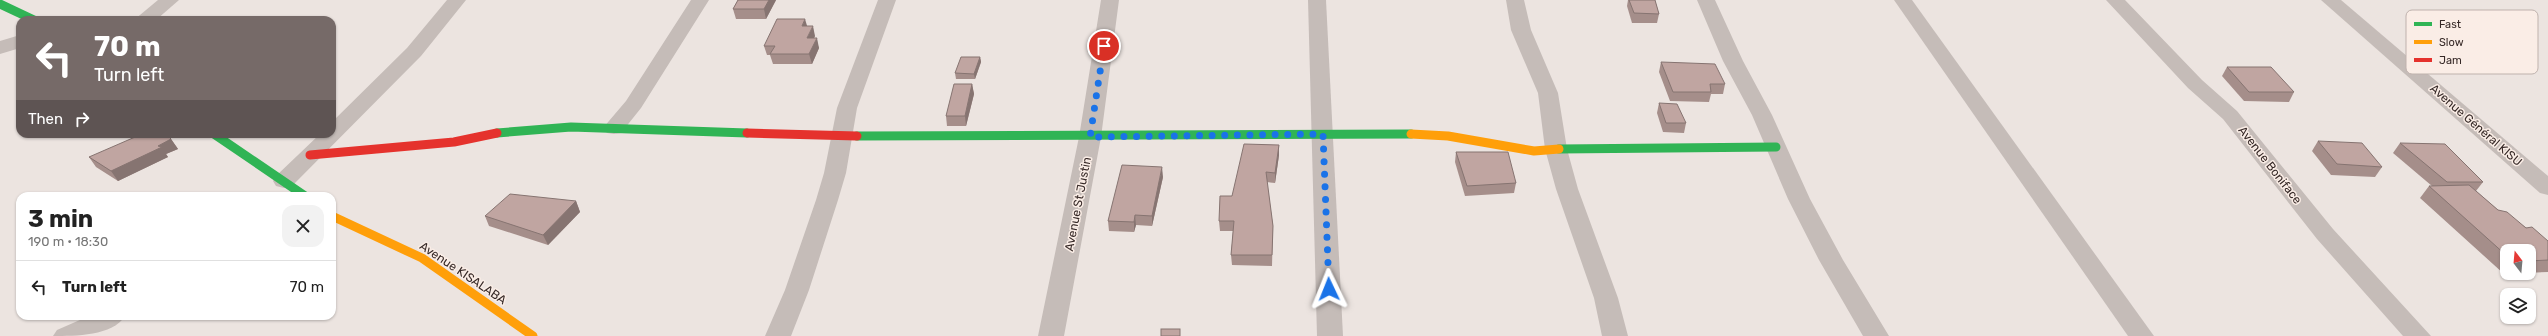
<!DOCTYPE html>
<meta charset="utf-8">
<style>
:root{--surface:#fff;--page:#f2f2f2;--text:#222;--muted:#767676;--line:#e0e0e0}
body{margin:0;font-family:Rubik,sans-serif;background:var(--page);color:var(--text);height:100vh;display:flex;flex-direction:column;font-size:15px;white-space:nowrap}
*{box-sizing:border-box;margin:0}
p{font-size:13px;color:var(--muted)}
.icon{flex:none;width:22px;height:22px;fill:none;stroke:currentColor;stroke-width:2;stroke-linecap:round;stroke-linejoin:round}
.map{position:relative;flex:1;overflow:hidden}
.sheet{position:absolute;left:16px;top:192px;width:320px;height:128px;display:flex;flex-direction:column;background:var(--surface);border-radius:12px;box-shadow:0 1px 3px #0004}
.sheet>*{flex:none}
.banner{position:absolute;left:16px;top:16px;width:320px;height:122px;border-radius:12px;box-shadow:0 1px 3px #0004;background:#766a68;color:#fff;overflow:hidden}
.needle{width:26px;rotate:344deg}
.fabs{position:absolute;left:2500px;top:244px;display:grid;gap:8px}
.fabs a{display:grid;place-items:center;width:36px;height:36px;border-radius:8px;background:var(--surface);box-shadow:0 1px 3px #0004;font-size:20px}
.pin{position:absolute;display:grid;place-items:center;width:34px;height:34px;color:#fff;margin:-17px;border:2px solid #fff;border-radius:50%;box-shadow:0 1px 4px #0007}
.me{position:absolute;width:44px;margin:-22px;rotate:358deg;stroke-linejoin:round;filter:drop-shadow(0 0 3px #0008)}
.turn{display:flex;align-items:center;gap:14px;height:84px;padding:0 12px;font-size:18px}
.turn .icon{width:52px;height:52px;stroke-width:2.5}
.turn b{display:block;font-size:28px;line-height:34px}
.then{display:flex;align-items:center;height:38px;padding:0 12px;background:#0003;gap:8px;font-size:15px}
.round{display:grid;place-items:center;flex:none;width:42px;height:42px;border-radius:12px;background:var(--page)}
.headline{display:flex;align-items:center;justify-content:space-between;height:68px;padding:0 12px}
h1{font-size:24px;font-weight:700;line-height:30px}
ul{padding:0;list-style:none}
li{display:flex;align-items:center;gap:12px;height:52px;padding:0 12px;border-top:1px solid var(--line)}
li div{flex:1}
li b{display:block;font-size:15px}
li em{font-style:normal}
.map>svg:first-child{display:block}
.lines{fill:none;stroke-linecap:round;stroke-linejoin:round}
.street{fill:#c5bcb8;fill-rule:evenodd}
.fast{stroke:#30b455;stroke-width:9}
.slow{stroke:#ff9f0a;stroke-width:9}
.jam{stroke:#e5322d;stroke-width:9}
.wall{fill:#a58e8a;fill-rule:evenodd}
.shaded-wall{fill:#867471}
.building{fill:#c0a5a1;stroke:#867471}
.route{stroke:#1a73e8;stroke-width:7;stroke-dasharray:0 12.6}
.labels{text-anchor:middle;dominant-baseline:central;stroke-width:3;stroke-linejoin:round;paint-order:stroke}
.street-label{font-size:12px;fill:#362927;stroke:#faede6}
.key{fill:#faede6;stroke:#bfb2ad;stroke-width:1}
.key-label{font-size:11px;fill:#362927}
</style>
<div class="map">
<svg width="2548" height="336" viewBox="0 0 2548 336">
<rect width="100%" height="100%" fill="#ece4e0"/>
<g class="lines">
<g class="street">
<polygon points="158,0 179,0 156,20 134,20"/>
<polygon points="447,0 466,0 421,56 292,186 284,188 276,186 273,181 276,176 320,134 332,134 332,122 407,48"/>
<polygon points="691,0 709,0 641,108 621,133 614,134 607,133 603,128 626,101"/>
<polygon points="878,0 896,0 857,108 846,173 838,200 809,290 791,336 765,336 785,290 816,200 824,173 837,108"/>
<polygon points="1101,0 1119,0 1101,137 1064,336 1038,336 1079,137"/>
<polygon points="1308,0 1326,0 1343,336 1317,336"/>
<polygon points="1506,0 1524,0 1531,30 1558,93 1567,149 1578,189 1618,298 1628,336 1602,336 1594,298 1556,189 1545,149 1538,93 1511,30"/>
<polygon points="1697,0 1715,0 1743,61 1772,115 1810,199 1843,260 1889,336 1863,336 1819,260 1788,199 1752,115 1723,61"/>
<polygon points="1894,0 1912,0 2154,336 2128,336"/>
<polygon points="2106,0 2125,0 2202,80 2237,111 2333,229 2431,336 2403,336 2317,239 2223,119 2188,88"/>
<polygon points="2321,0 2341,0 2548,176 2548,195 2540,193"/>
<polygon points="20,35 20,48 0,54 0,41"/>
<path d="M89,316H125C113,336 75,336 53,336L57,330Z"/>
</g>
<g class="fast">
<polyline points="0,4 34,20"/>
<polyline points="497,133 571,127 747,133"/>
<polyline points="214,134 305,196"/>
<polyline points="857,136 1411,134"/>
<polyline points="1559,149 1776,147"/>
</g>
<g class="slow">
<polyline points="1411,134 1448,136 1534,151 1559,149"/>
<polyline points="332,216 422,258 533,336"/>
</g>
<g class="jam">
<polyline points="747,133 857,136"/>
<polyline points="310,155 454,142 497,133"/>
</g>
</g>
<g class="wall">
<polygon points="738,0 776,0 766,19 736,19 733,9"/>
<polygon points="1628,0 1655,0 1659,14 1657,23 1632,23 1627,6"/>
<polygon points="815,36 814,38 819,48 812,64 773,64 770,55 767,55 764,46"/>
<polygon points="980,57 981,62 975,79 956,79 955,73"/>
<polygon points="1661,62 1725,84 1723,94 1711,94 1709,102 1670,101 1659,72"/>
<polygon points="2227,67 2294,92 2289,102 2244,101 2222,76"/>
<polygon points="972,84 974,94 966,126 947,126 946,116"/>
<polygon points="1659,103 1686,123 1684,133 1663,132 1657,113"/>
<polygon points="171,139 178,149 166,154 168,157 118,181 96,167 89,157"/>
<polygon points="2318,141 2382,167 2375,177 2331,175 2312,151"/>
<path d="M2400,143L2483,182L2476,191L2498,210L2548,241V272L2504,274L2420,198L2429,186H2432L2393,153ZM2507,251H2529V273H2507Z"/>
<polygon points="1279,145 1279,155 1275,183 1267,182 1273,226 1272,266 1232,265 1231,255 1233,231 1220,231 1219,221 1232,196"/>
<polygon points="1456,152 1516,183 1514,193 1465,196 1455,162"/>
<polygon points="1163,177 1152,226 1136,225 1134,232 1109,231 1108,221"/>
<polygon points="576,201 580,212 548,245 489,226 485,216"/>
</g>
<g class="shaded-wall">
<polygon points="769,0 776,0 766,19 764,9"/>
<polygon points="805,19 808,29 802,26"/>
<polygon points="813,26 815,36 809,48 807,38"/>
<polygon points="817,38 819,48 812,64 809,54"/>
<polygon points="980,57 981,62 975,79 974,74"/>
<polygon points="972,84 974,94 966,126 965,116"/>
<polygon points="171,139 178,149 166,154 168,157 118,181 111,171 158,146"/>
<polygon points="1279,145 1279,155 1275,183 1275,173"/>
<polygon points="1162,167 1163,177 1152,226 1152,216"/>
<polygon points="576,201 580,212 548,245 543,235"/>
<polygon points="1135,215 1136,225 1134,232 1134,222"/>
</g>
<g class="building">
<polygon points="738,0 769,0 764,9 733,9"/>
<polygon points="1629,0 1655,0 1659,14 1634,13"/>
<polygon points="777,19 805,19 802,26 813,26 807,38 817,38 809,54 770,54 775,46 764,46"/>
<polygon points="961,57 980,57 974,74 955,73"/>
<polygon points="1661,62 1715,64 1725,84 1710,84 1711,92 1673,92"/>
<polygon points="2227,67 2271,67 2294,92 2249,92"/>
<polygon points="954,84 972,84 965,116 946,116"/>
<polygon points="1659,103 1677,104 1686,123 1666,123"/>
<polygon points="142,134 166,134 171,139 158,146 162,147 111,171 89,157"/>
<polygon points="2318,141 2362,143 2382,167 2337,164"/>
<polygon points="2400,143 2445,144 2483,182 2447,182"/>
<polygon points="1244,144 1279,145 1275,173 1266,172 1273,226 1272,255 1231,255 1234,221 1219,221 1220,196 1232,196"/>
<polygon points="1456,152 1508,152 1516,183 1467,186"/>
<polygon points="1122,165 1162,167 1152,216 1135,215 1134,222 1108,221"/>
<polygon points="2469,185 2498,210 2507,212 2526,228 2532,227 2548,241 2548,260 2529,261 2529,251 2507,251 2507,256 2429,186"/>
<polygon points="510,194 576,201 543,235 485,216"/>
<rect x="1161" y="329" width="19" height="7"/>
</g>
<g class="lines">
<polyline class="route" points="1104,46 1090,137 1323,134 1329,289"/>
</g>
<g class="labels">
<g class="street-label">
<text transform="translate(2476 125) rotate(41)">Avenue Général KISU</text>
<text transform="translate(2270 165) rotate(52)">Avenue Boniface</text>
<text transform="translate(1078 204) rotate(-79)">Avenue St Justin</text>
<text transform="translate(463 273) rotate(34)">Avenue KISALABA</text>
</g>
</g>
<rect x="2406" y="10" width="132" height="64" rx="6" class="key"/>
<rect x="2414" y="22" width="18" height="4" fill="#30b455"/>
<rect x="2414" y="40" width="18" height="4" fill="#ff9f0a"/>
<rect x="2414" y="58" width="18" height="4" fill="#e5322d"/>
<g class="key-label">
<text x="2439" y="28">Fast</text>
<text x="2439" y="46">Slow</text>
<text x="2439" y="64">Jam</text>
</g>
</svg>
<div class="fabs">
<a><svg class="needle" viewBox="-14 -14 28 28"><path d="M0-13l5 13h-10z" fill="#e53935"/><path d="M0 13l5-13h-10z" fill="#767676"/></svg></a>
<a><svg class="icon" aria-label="layers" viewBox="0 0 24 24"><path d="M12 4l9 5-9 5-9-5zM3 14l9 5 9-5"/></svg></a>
</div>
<div class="pin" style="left:1104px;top:46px;background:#d93025"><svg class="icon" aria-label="arrive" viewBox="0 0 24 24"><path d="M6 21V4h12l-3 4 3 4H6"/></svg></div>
<svg class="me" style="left:1329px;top:289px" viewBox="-20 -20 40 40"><path d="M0-17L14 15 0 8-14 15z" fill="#1a73e8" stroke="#fff" stroke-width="4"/></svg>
<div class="banner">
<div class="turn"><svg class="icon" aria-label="left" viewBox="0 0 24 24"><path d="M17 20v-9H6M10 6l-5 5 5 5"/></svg><div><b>70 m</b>Turn left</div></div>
<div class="then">Then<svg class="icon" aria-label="right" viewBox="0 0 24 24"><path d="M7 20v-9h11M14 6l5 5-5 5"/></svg></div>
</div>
<section class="sheet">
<div class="headline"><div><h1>3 min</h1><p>190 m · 18:30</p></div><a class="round"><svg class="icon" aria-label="close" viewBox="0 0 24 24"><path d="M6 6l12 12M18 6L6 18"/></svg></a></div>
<ul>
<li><svg class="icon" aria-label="left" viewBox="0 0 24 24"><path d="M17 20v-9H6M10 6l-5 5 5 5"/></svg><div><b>Turn left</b></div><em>70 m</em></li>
</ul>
</section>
</div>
